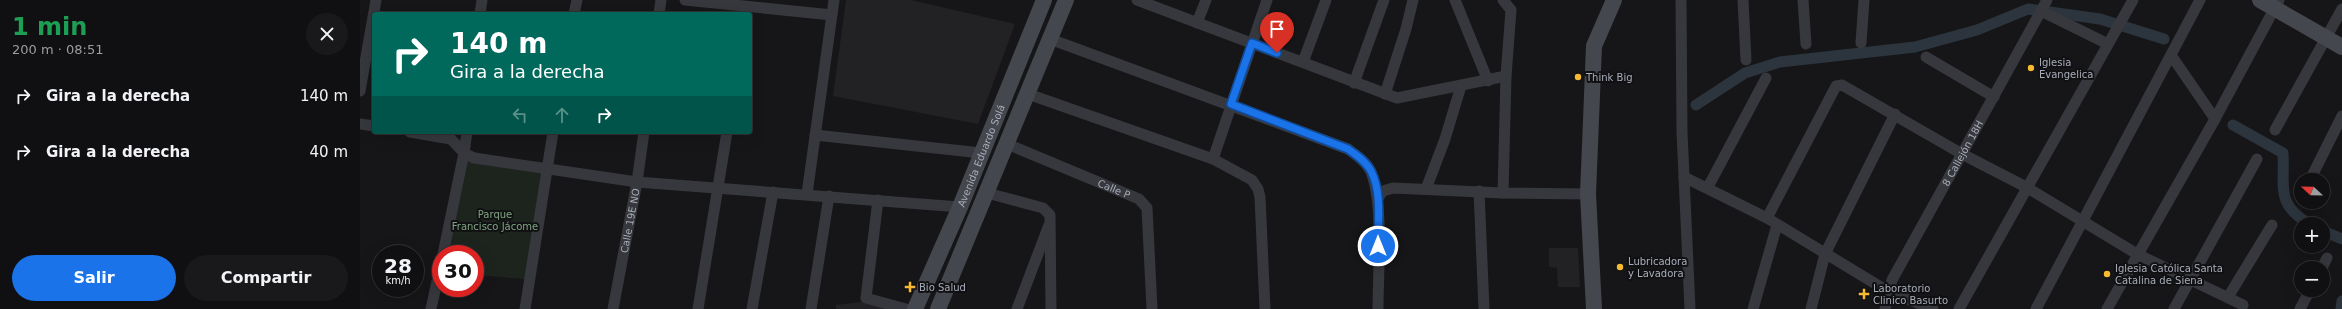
<!DOCTYPE html>
<html lang="es">
<meta charset="utf-8">
<style>
:root{--surface:#101012;--page:#19191b;--text:#f1f3f6;--muted:#9c9d9f;--line:#303032;--accent:#1a73e8}
body{margin:0;font-family:"DejaVu Sans",sans-serif;background:var(--page);color:var(--text);height:100vh;display:flex;flex-direction:column;font-size:15px;white-space:nowrap}
*{box-sizing:border-box;margin:0}
p{font-size:13px;color:var(--muted)}
.icon{flex:none;width:22px;height:22px;fill:none;stroke:currentColor;stroke-width:2;stroke-linecap:round;stroke-linejoin:round}
.map{position:relative;flex:1;overflow:hidden}
.sheet{display:flex;flex-direction:column;background:var(--surface);width:360px}
.sheet>*{flex:none}
.banner{position:absolute;left:12px;top:12px;width:380px;height:122px;border-radius:4px;box-shadow:0 4px 16px #0002,0 0 0 1px var(--line);background:#00695c;color:#fff;overflow:hidden}
.needle{width:26px;rotate:292deg}
.fabs{position:absolute;left:1934px;top:173px;display:grid;gap:8px}
.fabs a{display:grid;place-items:center;width:36px;height:36px;border-radius:50%;background:var(--surface);box-shadow:0 4px 16px #0002,0 0 0 1px var(--line);font-size:20px}
.speed{position:absolute;left:12px;top:245px;display:flex;gap:8px;font-size:20px;font-weight:700;text-align:center}
.speed>*{display:grid;place-content:center;width:52px;height:52px;border-radius:50%;background:var(--surface);box-shadow:0 4px 16px #0002,0 0 0 1px var(--line);line-height:1}
.speed small{font-size:10px;font-weight:400}
.speed .limit{border:6px solid #d22;background:#fff;color:#111}
.pin{position:absolute;display:grid;place-items:center;width:34px;height:34px;color:#fff;margin:-41px -17px;border-radius:50% 50% 50% 0;rotate:-45deg;box-shadow:0 0 4px #0007}
.pin .icon{rotate:45deg}
.me{position:absolute;width:44px;margin:-22px;rotate:0deg;stroke-linejoin:round;filter:drop-shadow(0 0 3px #0008)}
.turn{display:flex;align-items:center;gap:14px;height:84px;padding:0 12px;font-size:18px}
.turn .icon{width:52px;height:52px;stroke-width:2.5}
.turn b{display:block;font-size:28px;line-height:34px}
.lanes{display:flex;align-items:center;height:38px;padding:0 12px;background:#0003;justify-content:center;gap:20px;direction:ltr}
.lanes .off{opacity:.35}
.round{display:grid;place-items:center;flex:none;width:42px;height:42px;border-radius:21px;background:var(--page)}
.headline{display:flex;align-items:center;justify-content:space-between;height:68px;padding:0 12px}
h1{font-size:24px;font-weight:700;line-height:30px;color:#1e9e55}
.button{display:flex;gap:8px;margin-top:auto;padding:8px 12px}
.button a{flex:1;height:46px;border-radius:24px;background:var(--accent);color:#fff;font-size:16px;font-weight:700;line-height:46px;text-align:center}
.button a+a{background:var(--page);color:var(--text)}
ul{padding:0;list-style:none}
li{display:flex;align-items:center;gap:12px;height:56px;padding:0 12px}
li div{flex:1}
li b{display:block;font-size:15px}
li em{font-style:normal}
main{display:flex;flex:1;min-height:0}
.map>svg:first-child{display:block}
.built{fill:#222225}
.green{fill:#1c241d}
.lines{fill:none;stroke-linecap:round;stroke-linejoin:round}
.canal{stroke:#2c353d;stroke-width:11}
.street{stroke:#37383d;stroke-width:11}
.secondary{stroke:#45474e;stroke-width:16}
.route-casing{stroke:#114b97;stroke-width:10}
.route{stroke:#1a73e8;stroke-width:7}
.poi-dot{fill:#f6ba31;stroke:#111113;stroke-width:1.5}
.labels{text-anchor:middle;dominant-baseline:central;stroke-width:4;stroke-linejoin:round;paint-order:stroke}
.poi-label{font-size:10px;fill:#a8adb9;stroke:#111113;text-anchor:start}
.street-label{font-size:10px;fill:#a8adb9;stroke:#111113}
.park-label{font-size:10px;fill:#7fa482;stroke:#111113}
</style>
<main>
<section class="sheet">
<div class="headline"><div><h1>1 min</h1><p>200 m · 08:51</p></div><a class="round"><svg class="icon" aria-label="close" viewBox="0 0 24 24"><path d="M6 6l12 12M18 6L6 18"/></svg></a></div>
<ul>
<li><svg class="icon" aria-label="right" viewBox="0 0 24 24"><path d="M7 20v-9h11M14 6l5 5-5 5"/></svg><div><b>Gira a la derecha</b></div><em>140 m</em></li>
<li><svg class="icon" aria-label="right" viewBox="0 0 24 24"><path d="M7 20v-9h11M14 6l5 5-5 5"/></svg><div><b>Gira a la derecha</b></div><em>40 m</em></li>
</ul>
<div class="button"><a>Salir</a><a>Compartir</a></div>
</section>
<div class="map">
<svg width="1982" height="309" viewBox="0 0 1982 309">
<rect width="100%" height="100%" fill="#161618"/>
<g class="built">
<polygon points="486,0 551,0 655,24 618,124 473,96"/>
<polygon points="1189,248 1218,248 1220,287 1198,287 1197,268 1189,267"/>
<polygon points="501,302 532,309 476,309 476,305"/>
</g>
<polygon class="green" points="106,160 181,173 165,279 115,275 115,254 88,254"/>
<g class="lines">
<g class="canal">
<polyline points="1336,105 1385,73 1420,62 1555,47 1617,30 1668,9 1740,19 1804,39"/>
<path d="M1873,125L1923,153C1925,188 1915,203 1949,224"/>
<polyline points="1963,231 1982,239"/>
<polyline points="1981,309 1982,301"/>
</g>
<g class="street">
<polyline points="325,0 472,15"/>
<polyline points="777,0 1037,98 1146,76"/>
<polyline points="1095,0 1128,81"/>
<polyline points="1143,0 1151,10 1146,76 1143,193"/>
<polyline points="1321,0 1322,132 1330,309"/>
<polyline points="1383,0 1386,60"/>
<polyline points="1443,0 1446,44"/>
<polyline points="1681,11 1748,44"/>
<polyline points="120,14 122,0"/>
<polyline points="214,14 217,0"/>
<polyline points="299,14 301,0"/>
<polyline points="837,23 846,0"/>
<path d="M690,39L988,149C996,155 1007,162 1011,172C1024,206 1018,272 1018,309"/>
<polyline points="1501,43 1504,0"/>
<polyline points="1811,55 1855,119 1919,0"/>
<polyline points="1566,57 1634,97"/>
<polyline points="943,62 966,0"/>
<polyline points="994,83 1024,0"/>
<polyline points="0,91 16,0"/>
<polyline points="668,94 853,159 892,180 898,189 900,197 905,309"/>
<polyline points="1025,94 1046,29 1053,0"/>
<polyline points="0,124 14,126"/>
<polyline points="1915,130 1982,9"/>
<polyline points="50,132 91,139 104,153 114,158 277,182 600,207"/>
<polyline points="455,135 621,153"/>
<path id="s1" d="M647,144L779,199L787,208L792,309"/>
<polyline points="853,159 907,0"/>
<polyline points="1324,177 1407,218 1529,292 1573,309"/>
<polyline points="1950,180 1982,116"/>
<polyline points="1348,187 1406,78"/>
<polyline points="1066,189 1085,139 1101,86"/>
<polyline points="1119,191 1124,309"/>
<polyline points="627,193 683,208 690,215 691,309"/>
<polyline points="447,194 474,0"/>
<polyline points="1018,198 1023,191 1033,188 1143,193 1228,194"/>
<polyline points="518,200 506,298 546,309"/>
<polyline points="1407,218 1476,86 1482,85 1602,154 1666,187 1777,254 1883,305"/>
<polyline points="83,254 104,153 107,132"/>
<polyline points="1962,268 1967,258"/>
<polyline points="1868,297 1912,225"/>
<polyline points="71,309 81,263"/>
<polyline points="165,309 193,132"/>
<path id="s2" d="M253,309L277,182L284,132"/>
<polyline points="338,309 367,132"/>
<polyline points="392,309 413,192"/>
<polyline points="451,309 469,196"/>
<polyline points="657,309 689,225"/>
<polyline points="1393,309 1417,225"/>
<polyline points="1451,309 1465,254 1535,114"/>
<path id="s3" d="M1525,309L1532,280L1687,0"/>
<polyline points="1599,309 1773,0"/>
<polyline points="1676,309 1840,0"/>
<polyline points="1747,309 1855,119"/>
<polyline points="1814,309 1897,159"/>
<polyline points="1940,309 1950,290"/>
</g>
<g class="secondary">
<polyline points="1900,0 1982,47"/>
<path id="s4" d="M555,309L600,207L684,0"/>
<polyline points="578,309 706,0"/>
<polyline points="1234,309 1228,194 1234,46 1254,0"/>
</g>
</g>
<g class="lines">
<g class="route-casing">
<path id="route" d="M917,53L892,43L871,104L988,149C996,155 1006,161 1011,171C1022,192 1018,222 1018,246"/>
</g>
<use href="#route" class="route"/>
</g>
<g class="poi-dot">
<circle cx="1671" cy="68" r="4"/>
<circle cx="1218" cy="77" r="4"/>
<circle cx="1260" cy="267" r="4"/>
<circle cx="1747" cy="274" r="4"/>
<path d="M548 281h4v4h4v4h-4v4h-4v-4h-4v-4h4z"/>
<path d="M1502 288h4v4h4v4h-4v4h-4v-4h-4v-4h4z"/>
</g>
<g class="labels">
<g class="poi-label">
<text x="1679" y="62">Iglesia<tspan x="1679" dy="12">Evangelica</tspan></text>
<text x="1226" y="77">Think Big</text>
<text x="1268" y="261">Lubricadora<tspan x="1268" dy="12">y Lavadora</tspan></text>
<text x="1755" y="268">Iglesia Católica Santa<tspan x="1755" dy="12">Catalina de Siena</tspan></text>
<text x="559" y="287">Bio Salud</text>
<text x="1513" y="288">Laboratorio<tspan x="1513" dy="12">Clinico Basurto</tspan></text>
</g>
<g class="street-label">
<text stroke="none"><textPath href="#s3" startOffset="175">8 Callejón 18H</textPath></text>
<text stroke="none"><textPath href="#s4" startOffset="167">Avenida Eduardo Solá</textPath></text>
<text stroke="none"><textPath href="#s1" startOffset="116">Calle P</textPath></text>
<text stroke="none"><textPath href="#s2" startOffset="90">Calle 19E NO</textPath></text>
</g>
<g class="park-label">
<text x="135" y="214">Parque<tspan x="135" dy="12">Francisco Jácome</tspan></text>
</g>
</g>
</svg>
<div class="fabs">
<a><svg class="needle" viewBox="-14 -14 28 28"><path d="M0-13l5 13h-10z" fill="#e53935"/><path d="M0 13l5-13h-10z" fill="#9c9d9f"/></svg></a>
<a>+</a>
<a>−</a>
</div>
<div class="speed"><div>28<small>km/h</small></div><div class="limit">30</div></div>
<div class="pin" style="left:917px;top:53px;background:#d93025"><svg class="icon" aria-label="arrive" viewBox="0 0 24 24"><path d="M6 21V4h12l-3 4 3 4H6"/></svg></div>
<svg class="me" style="left:1018px;top:246px" viewBox="-20 -20 40 40"><circle r="17" fill="#1a73e8" stroke="#fff" stroke-width="3"/><path d="M0-11L8 9 0 5-8 9z" fill="#fff"/></svg>
<div class="banner">
<div class="turn"><svg class="icon" aria-label="right" viewBox="0 0 24 24"><path d="M7 20v-9h11M14 6l5 5-5 5"/></svg><div><b>140 m</b>Gira a la derecha</div></div>
<div class="lanes"><svg class="icon off" aria-label="left" viewBox="0 0 24 24"><path d="M17 20v-9H6M10 6l-5 5 5 5"/></svg><svg class="icon off" aria-label="ahead" viewBox="0 0 24 24"><path d="M12 20V5M6 11l6-6 6 6"/></svg><svg class="icon" aria-label="right" viewBox="0 0 24 24"><path d="M7 20v-9h11M14 6l5 5-5 5"/></svg></div>
</div>
</div>
</main>
